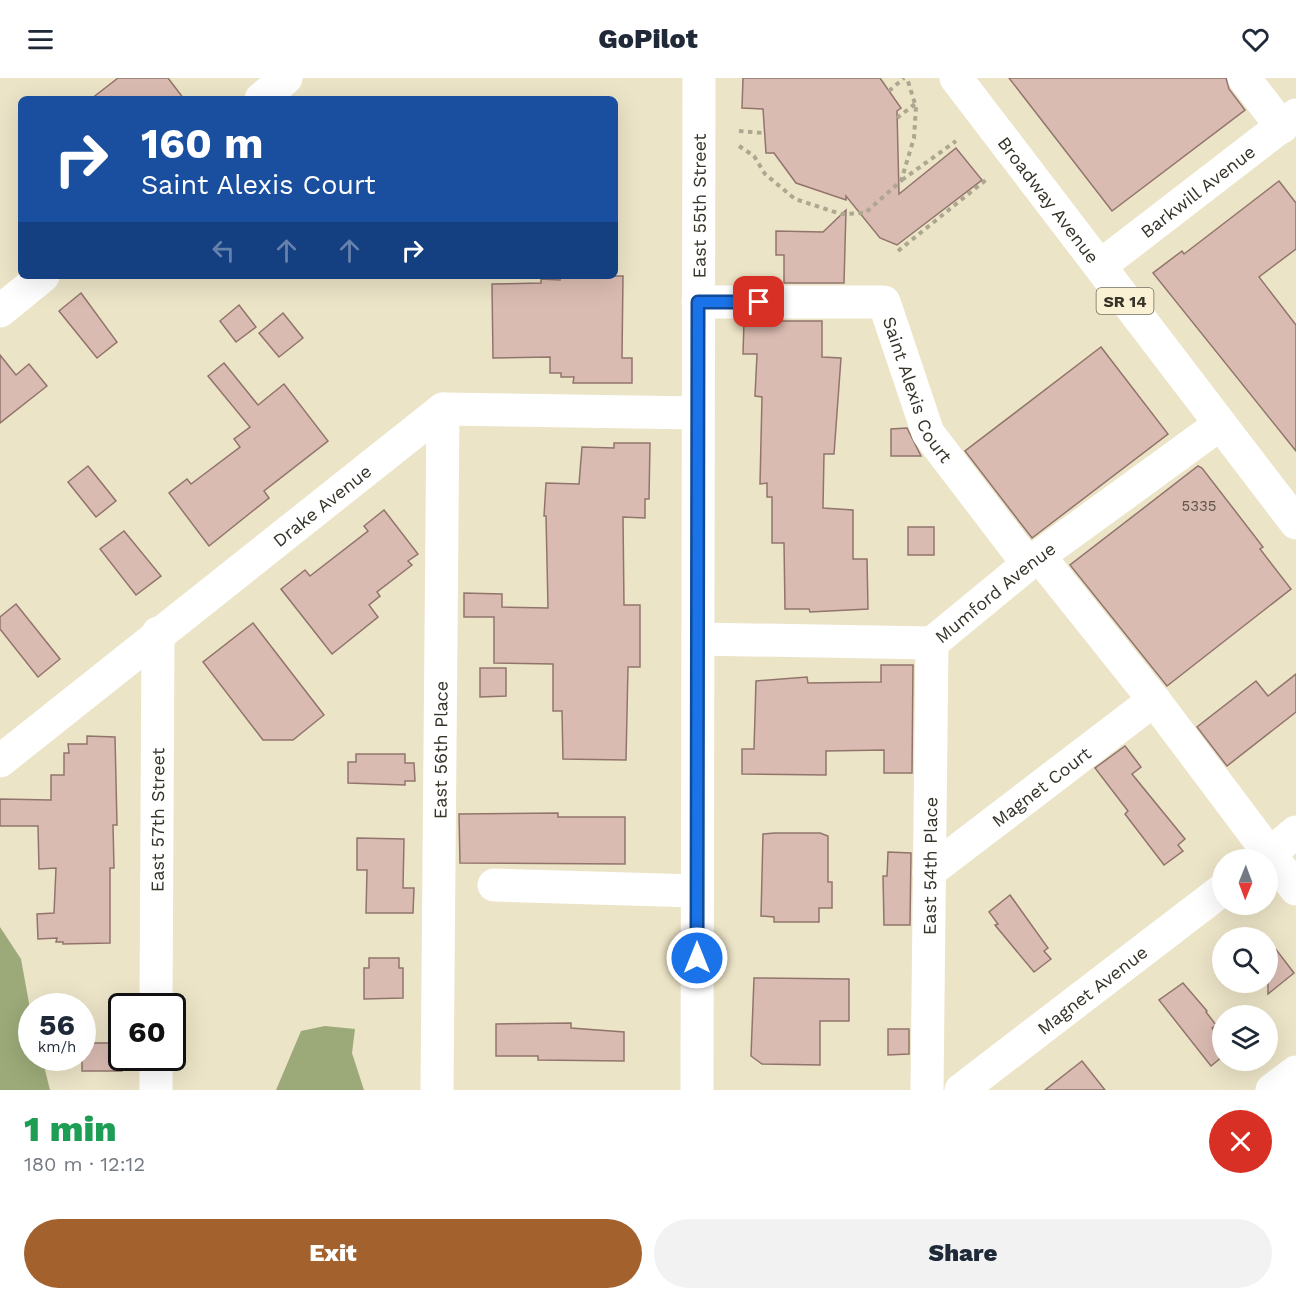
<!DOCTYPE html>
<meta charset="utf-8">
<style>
:root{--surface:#fff;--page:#f2f2f3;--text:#1f2937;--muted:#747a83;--accent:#a3612e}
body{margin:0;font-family:"Work Sans",sans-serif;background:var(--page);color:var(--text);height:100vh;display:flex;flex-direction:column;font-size:22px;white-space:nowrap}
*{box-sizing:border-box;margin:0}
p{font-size:20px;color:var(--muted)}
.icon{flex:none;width:33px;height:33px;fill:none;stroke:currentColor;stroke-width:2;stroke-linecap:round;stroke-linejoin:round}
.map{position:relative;height:1012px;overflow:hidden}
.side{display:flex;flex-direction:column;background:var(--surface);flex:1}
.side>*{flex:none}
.guide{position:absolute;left:18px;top:18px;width:600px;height:183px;border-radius:9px;box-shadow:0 6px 24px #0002;background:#1a4fa0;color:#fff;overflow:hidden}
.needle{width:39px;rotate:181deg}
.controls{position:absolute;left:1212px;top:771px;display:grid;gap:12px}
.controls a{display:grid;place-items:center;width:66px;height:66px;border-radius:50%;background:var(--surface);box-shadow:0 6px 24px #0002;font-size:30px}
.speed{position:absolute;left:18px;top:915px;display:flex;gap:12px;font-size:30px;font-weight:700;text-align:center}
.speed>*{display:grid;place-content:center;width:78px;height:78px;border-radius:50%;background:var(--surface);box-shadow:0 6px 24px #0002;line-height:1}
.speed small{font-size:15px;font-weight:400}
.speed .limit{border:3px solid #111;border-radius:9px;background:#fff;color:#111}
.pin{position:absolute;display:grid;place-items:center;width:51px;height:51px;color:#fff;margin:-26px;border-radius:12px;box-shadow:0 3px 9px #0006}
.me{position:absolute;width:66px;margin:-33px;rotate:0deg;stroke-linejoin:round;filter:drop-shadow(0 0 4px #0008)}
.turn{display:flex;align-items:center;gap:21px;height:126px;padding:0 24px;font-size:27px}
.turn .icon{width:78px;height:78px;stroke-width:2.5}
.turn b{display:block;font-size:42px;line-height:51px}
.lanes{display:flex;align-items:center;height:57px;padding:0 24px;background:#0003;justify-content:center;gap:30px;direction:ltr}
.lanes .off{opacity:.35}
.round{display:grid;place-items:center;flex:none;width:63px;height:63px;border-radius:32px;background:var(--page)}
.headline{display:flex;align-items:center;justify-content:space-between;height:102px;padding:0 24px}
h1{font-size:36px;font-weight:800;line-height:45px;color:#1e9e55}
.button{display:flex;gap:12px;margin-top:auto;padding:12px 24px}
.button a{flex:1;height:69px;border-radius:36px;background:var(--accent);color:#fff;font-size:24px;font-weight:800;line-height:69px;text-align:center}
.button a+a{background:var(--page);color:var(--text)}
header{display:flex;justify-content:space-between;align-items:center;height:78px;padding:0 24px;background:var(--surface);font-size:27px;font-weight:800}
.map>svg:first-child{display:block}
.forest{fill:#9caa79}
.building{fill:#dabbb1;stroke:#91756c;stroke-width:1.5}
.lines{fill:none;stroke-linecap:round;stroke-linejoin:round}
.path{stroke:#ada690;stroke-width:4;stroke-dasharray:4.5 4.5;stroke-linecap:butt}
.minor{stroke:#fff;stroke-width:33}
.major{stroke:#fff;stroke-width:33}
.route-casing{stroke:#114b97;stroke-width:15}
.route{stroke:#1a73e8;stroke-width:10}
.labels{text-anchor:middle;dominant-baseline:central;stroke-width:5;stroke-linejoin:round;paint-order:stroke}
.number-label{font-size:15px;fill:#5f554a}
.shield{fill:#faf1d4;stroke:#716c5c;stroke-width:1.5}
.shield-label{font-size:16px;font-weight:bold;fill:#363328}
.street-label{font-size:18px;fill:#363328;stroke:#faf1d4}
</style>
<header><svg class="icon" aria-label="menu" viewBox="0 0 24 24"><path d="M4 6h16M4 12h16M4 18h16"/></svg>GoPilot<svg class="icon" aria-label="heart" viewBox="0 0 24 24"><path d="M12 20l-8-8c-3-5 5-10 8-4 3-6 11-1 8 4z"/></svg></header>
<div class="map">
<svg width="1296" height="1012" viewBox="0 0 1296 1012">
<rect width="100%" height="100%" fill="#ece4c7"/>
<g class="forest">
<polygon points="0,849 21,881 31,936 32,980 42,980 50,1012 0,1012"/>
<polygon points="325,948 355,951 352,975 364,1012 276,1012 301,953"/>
</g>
<g class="building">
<polygon points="118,0 168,0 184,21 91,21"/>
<polygon points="743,0 880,0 901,30 897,33 899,116 956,70 982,102 897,167 880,160 846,118 846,122 796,105 774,75 766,75 763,31 742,30"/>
<polygon points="1009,0 1226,0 1229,11 1245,32 1112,133"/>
<polygon points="1279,103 1296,125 1296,171 1259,199 1296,247 1296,373 1153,195 1182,173 1184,176"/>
<polygon points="846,132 844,205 784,205 784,177 776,177 776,153 823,154"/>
<polygon points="560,198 623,198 622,280 632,280 632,305 573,305 574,299 561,299 561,295 550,295 550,279 493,280 492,206 541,205 541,201 560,202"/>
<polygon points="81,215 117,264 97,280 59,233"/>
<polygon points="239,227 256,249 236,264 220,243"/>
<polygon points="283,235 303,260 279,279 259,255"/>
<polygon points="744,243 822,243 822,279 841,280 834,376 824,376 823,430 853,432 853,481 867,481 868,531 810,534 809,531 785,531 784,465 772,465 772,419 767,419 767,405 760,406 762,319 755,318 757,276 743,276"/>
<polygon points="1101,269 1168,356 1032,460 965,373"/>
<polygon points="0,277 16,297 29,286 47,308 0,345"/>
<polygon points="224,285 258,327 284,306 328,363 264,413 269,420 209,468 169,415 187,401 191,406 240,369 234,361 250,349 208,298"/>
<polygon points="907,350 921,378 891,378 891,351"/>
<polygon points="614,365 650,365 649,421 645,421 645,440 623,439 624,527 640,527 640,589 628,589 626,682 563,681 562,633 553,633 553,586 494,585 494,539 464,539 464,515 502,516 502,529 548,530 546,438 544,438 546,405 579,406 582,369 614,370"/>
<polygon points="88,388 116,423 96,439 68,404"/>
<polygon points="1198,388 1202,390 1263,469 1260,471 1291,511 1167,608 1070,487"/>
<polygon points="384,432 418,476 408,483 412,487 377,514 380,518 369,527 378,539 332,576 281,511 305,492 310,498 368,453 364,448"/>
<rect x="908" y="449" width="26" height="28"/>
<polygon points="124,453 161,498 136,517 100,471"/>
<polygon points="16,526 60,581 38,599 0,551 0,539"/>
<polygon points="253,545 324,637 293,662 263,662 203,584"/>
<polygon points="881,587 913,587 912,695 884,695 884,672 826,673 826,697 742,696 742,671 754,671 756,603 807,599 808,605 881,604"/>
<polygon points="480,590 506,590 506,618 480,619"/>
<polygon points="1296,596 1296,634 1227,688 1197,649 1256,603 1268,618"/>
<polygon points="87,658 115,659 117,747 113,747 114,790 110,790 110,865 63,866 63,864 56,864 57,860 38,861 37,836 54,835 56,790 39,791 38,748 0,748 0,721 51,722 51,697 64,697 64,675 69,675 68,666 87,666"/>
<polygon points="1125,668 1141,689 1132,696 1185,761 1178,767 1183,773 1164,787 1125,736 1128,733 1095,690"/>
<polygon points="356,676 405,676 405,685 414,685 415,703 405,703 405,707 348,705 348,684 356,684"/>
<polygon points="558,735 558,739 625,739 625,786 460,785 459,736"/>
<polygon points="775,755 820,755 828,758 828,804 832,804 832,830 819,830 819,844 774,844 774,839 761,838 763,756"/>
<polygon points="357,760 404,761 403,810 414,810 413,835 366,835 367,792 357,792"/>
<polygon points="888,774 911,775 910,847 884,847 883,798 887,798"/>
<polygon points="1010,817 1048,870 1044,873 1051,881 1034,894 995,847 998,846 989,834"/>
<polygon points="1268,861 1294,895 1268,916"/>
<polygon points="369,880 399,880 399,890 403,890 403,920 364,921 364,890 369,890"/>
<polygon points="754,900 849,901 849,943 820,943 820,987 762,986 751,978"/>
<polygon points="1183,905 1207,933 1206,934 1216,947 1212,950 1222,964 1222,979 1211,988 1159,922"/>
<polygon points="571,945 571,950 624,954 624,983 538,982 538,978 496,978 496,946"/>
<polygon points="888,951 909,951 909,976 888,977"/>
<rect x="82" y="965" width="40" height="28"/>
<polygon points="1082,983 1105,1012 1045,1012"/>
</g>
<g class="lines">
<g class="path">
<polyline points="889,13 904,0"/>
<polyline points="897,40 915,26"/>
<polyline points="739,53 763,55"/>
<polyline points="739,68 754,78 765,96 795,121 841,136 865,135 901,103 914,60 916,29 907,0"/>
<polyline points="902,102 956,63"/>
<polyline points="898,173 987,101"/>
</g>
<g class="minor">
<polyline points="1244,0 1282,49"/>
<polyline points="261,21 286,0"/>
<path id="s1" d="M1100,188L1296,37"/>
<path id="s2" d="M698,224H884L928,355L1028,486"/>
<polyline points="0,233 43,198"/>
<polyline points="1039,478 1154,622 1296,811"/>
<path id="s3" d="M698,561L932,565L1028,486L1219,347"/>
<path id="s4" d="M0,683L443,331L698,335"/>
<polyline points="1262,782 1296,754"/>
<path id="s5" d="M929,794L1154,622"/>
<polyline points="494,807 697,813"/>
<path id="s6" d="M156,928L158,555"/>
<polyline points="156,1012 156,980"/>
<path id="s7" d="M437,1012L443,331"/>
<path id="s8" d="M927,1012L932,565"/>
<path id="s9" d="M961,1012L1222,812"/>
<polyline points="1272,1012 1296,994"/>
</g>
<g class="major">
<path id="s10" d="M956,0L1296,445"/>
<path id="s11" d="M697,1012L699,0"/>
</g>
</g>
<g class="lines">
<g class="route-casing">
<polyline id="route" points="697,880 698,224 759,224"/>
</g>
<use href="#route" class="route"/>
</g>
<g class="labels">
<g class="number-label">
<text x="1199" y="428">5335</text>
</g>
<rect class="shield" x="1096.5" y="210" width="57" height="26" rx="4.5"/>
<g class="shield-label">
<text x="1125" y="223">SR 14</text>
</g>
<g class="street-label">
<text stroke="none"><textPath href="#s1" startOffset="123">Barkwill Avenue</textPath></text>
<text stroke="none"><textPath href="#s10" startOffset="153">Broadway Avenue</textPath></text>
<text stroke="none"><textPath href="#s11" startOffset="884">East 55th Street</textPath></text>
<text stroke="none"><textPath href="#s2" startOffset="280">Saint Alexis Court</textPath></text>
<text stroke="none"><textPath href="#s4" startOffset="411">Drake Avenue</textPath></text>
<text stroke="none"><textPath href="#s3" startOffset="315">Mumford Avenue</textPath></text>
<text stroke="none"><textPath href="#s7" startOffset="340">East 56th Place</textPath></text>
<text stroke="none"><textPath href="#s5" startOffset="141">Magnet Court</textPath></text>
<text stroke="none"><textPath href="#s6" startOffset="186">East 57th Street</textPath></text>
<text stroke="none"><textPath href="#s8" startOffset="224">East 54th Place</textPath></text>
<text stroke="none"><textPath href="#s9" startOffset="165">Magnet Avenue</textPath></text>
</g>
</g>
</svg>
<div class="controls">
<a><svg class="needle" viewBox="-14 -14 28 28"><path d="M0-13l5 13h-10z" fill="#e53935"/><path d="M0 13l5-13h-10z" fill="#747a83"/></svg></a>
<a><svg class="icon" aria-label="search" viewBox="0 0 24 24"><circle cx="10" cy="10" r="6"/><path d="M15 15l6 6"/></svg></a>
<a><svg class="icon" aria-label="layers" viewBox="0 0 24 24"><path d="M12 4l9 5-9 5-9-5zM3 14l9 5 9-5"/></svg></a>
</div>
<div class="speed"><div>56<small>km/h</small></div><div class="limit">60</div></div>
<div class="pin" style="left:759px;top:224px;background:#d93025"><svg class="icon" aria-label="arrive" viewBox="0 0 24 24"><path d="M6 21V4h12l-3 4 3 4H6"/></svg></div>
<svg class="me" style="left:697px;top:880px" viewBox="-20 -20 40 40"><circle r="17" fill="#1a73e8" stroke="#fff" stroke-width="3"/><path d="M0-11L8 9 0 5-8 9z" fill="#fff"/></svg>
<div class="guide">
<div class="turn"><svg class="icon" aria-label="right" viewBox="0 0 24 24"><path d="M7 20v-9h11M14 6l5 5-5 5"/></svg><div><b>160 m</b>Saint Alexis Court</div></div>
<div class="lanes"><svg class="icon off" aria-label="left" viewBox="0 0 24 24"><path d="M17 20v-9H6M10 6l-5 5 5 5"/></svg><svg class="icon off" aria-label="ahead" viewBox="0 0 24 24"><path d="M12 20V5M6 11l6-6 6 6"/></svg><svg class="icon off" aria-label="ahead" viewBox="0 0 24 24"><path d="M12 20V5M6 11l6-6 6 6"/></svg><svg class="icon" aria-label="right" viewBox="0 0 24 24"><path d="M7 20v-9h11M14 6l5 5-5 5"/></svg></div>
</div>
</div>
<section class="side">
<div class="headline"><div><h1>1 min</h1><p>180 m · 12:12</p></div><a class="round" style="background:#d93025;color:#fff"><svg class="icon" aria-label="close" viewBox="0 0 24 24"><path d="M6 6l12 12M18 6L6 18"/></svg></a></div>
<div class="button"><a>Exit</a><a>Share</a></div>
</section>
